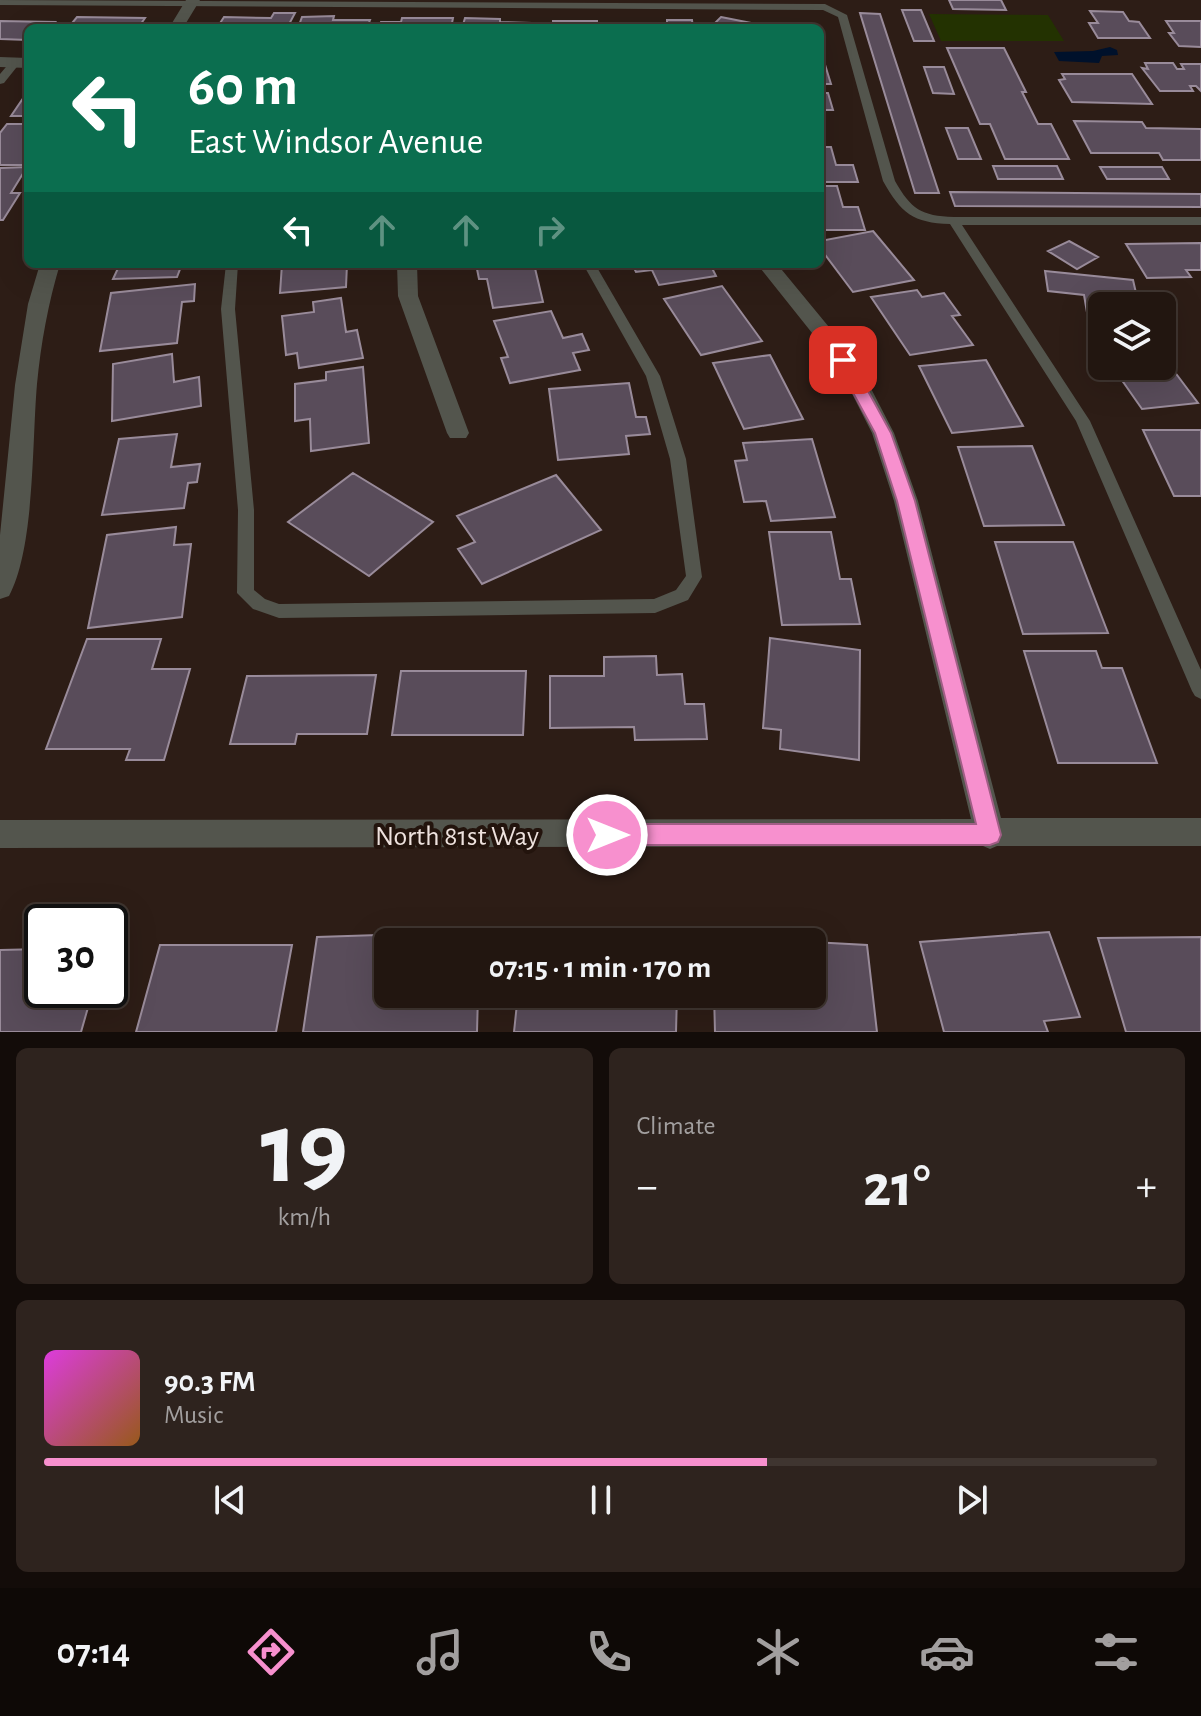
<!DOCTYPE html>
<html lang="en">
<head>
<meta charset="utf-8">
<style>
  body { margin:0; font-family:"Alegreya Sans",sans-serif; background:#2e231e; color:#f1f3f6; height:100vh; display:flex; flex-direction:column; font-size:30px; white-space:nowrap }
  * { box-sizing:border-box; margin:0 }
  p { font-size:26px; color:#a29f9f }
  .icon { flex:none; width:44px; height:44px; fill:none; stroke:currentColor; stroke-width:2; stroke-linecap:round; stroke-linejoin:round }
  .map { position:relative; height:1032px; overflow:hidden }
  .sheet { display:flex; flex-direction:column; gap:16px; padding:16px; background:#130c09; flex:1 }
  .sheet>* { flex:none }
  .top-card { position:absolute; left:24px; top:24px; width:800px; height:244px; border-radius:12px; box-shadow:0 8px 32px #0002,0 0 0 2px #3f3530; background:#0b6e4f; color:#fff; overflow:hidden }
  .buttons { position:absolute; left:1088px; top:292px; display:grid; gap:16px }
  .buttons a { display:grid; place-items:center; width:88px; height:88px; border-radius:12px; background:#221610; box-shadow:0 8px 32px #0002,0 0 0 2px #3f3530; font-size:40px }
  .speed { position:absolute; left:24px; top:904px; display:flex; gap:16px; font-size:40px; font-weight:700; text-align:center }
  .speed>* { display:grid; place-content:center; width:104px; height:104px; border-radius:50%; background:#221610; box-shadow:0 8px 32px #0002,0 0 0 2px #3f3530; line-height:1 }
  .speed .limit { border:4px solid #111; border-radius:12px; background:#fff; color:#111 }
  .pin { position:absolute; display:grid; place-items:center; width:68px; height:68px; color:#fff; margin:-34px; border-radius:16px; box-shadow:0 4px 12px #0006 }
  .me { position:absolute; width:88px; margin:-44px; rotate:90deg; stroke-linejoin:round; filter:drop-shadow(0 0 6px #0008) }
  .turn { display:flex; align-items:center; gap:28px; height:168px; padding:0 32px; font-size:36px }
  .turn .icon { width:104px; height:104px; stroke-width:2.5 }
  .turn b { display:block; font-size:56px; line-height:68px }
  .lanes { display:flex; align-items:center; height:76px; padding:0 32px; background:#0003; justify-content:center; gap:40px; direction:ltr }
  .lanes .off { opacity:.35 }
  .big { font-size:60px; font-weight:700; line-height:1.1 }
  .sheet .card { flex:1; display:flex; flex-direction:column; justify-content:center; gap:12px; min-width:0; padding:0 28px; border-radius:12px; background:#2e231e }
  .sheet .dial { align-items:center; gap:0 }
  .dial b { font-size:104px; line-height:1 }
  .song { display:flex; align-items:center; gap:24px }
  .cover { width:96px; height:96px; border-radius:12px; background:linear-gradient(135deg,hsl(300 70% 55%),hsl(30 70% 35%)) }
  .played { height:8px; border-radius:4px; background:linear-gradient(90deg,#f790ce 65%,#3f3530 65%) }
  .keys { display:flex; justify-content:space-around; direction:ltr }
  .heat { display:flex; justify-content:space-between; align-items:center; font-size:44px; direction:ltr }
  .sheet .tiles { flex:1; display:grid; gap:16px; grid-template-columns:1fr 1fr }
  .card:last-child { grid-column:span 2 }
  .trip { position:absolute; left:374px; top:928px; width:452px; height:80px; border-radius:12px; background:#221610; box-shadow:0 8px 32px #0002,0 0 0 2px #3f3530; font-weight:700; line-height:80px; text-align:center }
  .tab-bar { display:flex; height:128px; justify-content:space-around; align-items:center; background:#0e0906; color:#a29f9f }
  .tab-bar .icon { width:56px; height:56px }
  .tab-bar .active { color:#f790ce }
  .tab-bar b { font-size:36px; color:#f1f3f6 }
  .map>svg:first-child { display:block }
  .green { fill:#233201 }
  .water { fill:#00112b }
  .building { fill:#594c5a; stroke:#998b9a; stroke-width:2 }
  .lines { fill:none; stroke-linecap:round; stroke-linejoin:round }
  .service { fill:#53554d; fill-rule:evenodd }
  .minor { fill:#53554d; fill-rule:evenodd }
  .route { fill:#f790ce; stroke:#a15e86; stroke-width:2 }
  .labels { text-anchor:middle; stroke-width:8; stroke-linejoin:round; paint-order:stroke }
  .near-street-label { font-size:28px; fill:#eee2de; stroke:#23140d }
</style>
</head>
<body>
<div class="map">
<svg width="1201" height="1032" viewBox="0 0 1201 1032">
  <rect width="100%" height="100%" fill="#2d1d16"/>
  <path class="green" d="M929 14 1048 15 1064 41H941Z"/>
  <path class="water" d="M1110 47 1117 50 1118 55 1102 56 1099 63 1059 61 1054 52 1093 51Z"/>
  <path class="building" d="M949 0H1001L1006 10 953 9Z
    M902 10H921L934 41H914Z
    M1090 11 1123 12 1129 21 1139 22 1150 38H1098L1089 23H1098Z
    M274 13H295L287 28H217L224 17 271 18Z
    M860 13 880 14 939 193H915Z
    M334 16 333 20H370L367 28H298L302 17Z
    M77 17 145 18 138 28H68Z
    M721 17 776 28H710Z
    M402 18H453L451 28H379L381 22H401Z
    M465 18 500 19V22L531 23 530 28H462Z
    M667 20H692L693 28H634L633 23H667Z
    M0 21 55 22 50 28H28V40L0 39Z
    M553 21H597V25H610V28H540L541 25H553Z
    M1166 21H1201V47L1179 46 1169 33H1174Z
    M947 48H1004L1026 92H1022L1038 124H1051L1069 159H1005L990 124H980Z
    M820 55H822L831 84H820Z
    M1145 63H1173L1177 69H1184L1181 64H1201V91L1196 86H1190L1193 91H1160L1142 68 1148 69Z
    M924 67H944L954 94 933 93Z
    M1062 74H1132L1152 104 1072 102 1059 80 1065 79Z
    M28 91V116H11Z
    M820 93H828L833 110H820Z
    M1074 121 1142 122 1146 128 1201 129V160H1163L1159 153H1091Z
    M7 124H28V165H0V133Z
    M946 128H968L981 159H958Z
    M820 143 821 147H831L836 165H853L858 182H820Z
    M993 166H1057L1063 179H998Z
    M27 167 11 193H20L3 220H0V168Z
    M1100 167H1162L1169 179H1107Z
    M820 186H837L843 207H858L865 230H820Z
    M950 192 1201 194V207L955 206Z
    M873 231 914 280 853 292 820 248V241Z
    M1069 241 1098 257 1077 269 1048 251Z
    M1201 243V270H1186L1191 277 1147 278 1126 244Z
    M120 264H182L177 277 113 279Z
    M282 264H347L346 287 280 293Z
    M476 264H534L543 302 493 308 487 279H479Z
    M632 264H710L716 276 659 285 652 270 636 272Z
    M1045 271 1133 280 1139 306H1102V325L1089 324 1084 295 1048 291Z
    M195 284 194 301 182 302 177 343 100 351 111 293Z
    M722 286 762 341 701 355 664 299Z
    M917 290 922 297 944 293 960 315 952 316 973 345 910 355 871 297Z
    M341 298 346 332 357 330 363 358 299 368 297 353 286 355 282 316 314 312 313 302Z
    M551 311 563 338 582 334 589 350 573 353 580 370 510 383 501 358 508 357 494 321Z
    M172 354 174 382 199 377 201 406 112 421 113 364Z
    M770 355 803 419 744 429 713 363Z
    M1162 355 1198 403 1142 409 1112 366H1162Z
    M986 360 1023 426 952 433 919 366Z
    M363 367 369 443 311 451 310 419 295 421V384L326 380V372Z
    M629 383 636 417H646L650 434 626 436 629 454 558 460 549 389Z
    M1143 430H1201V496H1174Z
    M177 434 171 467 200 464 197 482 188 483 184 508 102 515 119 439Z
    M812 439 835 517 771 521 766 501 744 502 735 461 747 460 743 443Z
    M1032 446 1064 525 984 526 958 447Z
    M353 473 433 522 369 576 288 522Z
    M556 475 601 530 482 584 458 549 475 542 457 516Z
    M176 527 174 545 191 544 182 617 88 628 107 535Z
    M769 532H831L840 579H851L860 624 782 625Z
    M995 542H1073L1108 633 1023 634Z
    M770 638 860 650 859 760 780 749 781 730 763 728Z
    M87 639H161L152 669H190L164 760H126L130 749H46Z
    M1024 651H1096L1102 668H1122L1157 763H1058Z
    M656 656 657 675 682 674 685 704H704L707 739 635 740 634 727 550 728V676H604V657Z
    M401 671H526L523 735H392Z
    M376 675 367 734H297L295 744H230L247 676Z
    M1049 932 1080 1017 1044 1021 1048 1032H944L920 942Z
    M378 935 377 950 388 949V994H478L477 1032H303L317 937Z
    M1201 937V1032H1126L1098 938Z
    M713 938 802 942H713Z
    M812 942 867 945 877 1032H715L714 994H812Z
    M160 945H292L276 1032H136Z
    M42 949V990H93L81 1032H0V950Z
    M518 994H677L676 1032H514Z"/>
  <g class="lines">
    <path class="service" d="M0 0 825 4 847 15 895 181C911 209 921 216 954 217H1201V225H962L1090 421 1201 670V699L1195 696 1192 691 1076 421 950 224C913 223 901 213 883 181L838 17 823 10 0 5Z
      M11 61 20 63 4 83 0 84V74Z
      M226 264H238L235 309 254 510V590L265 599 279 604 654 599 676 590 686 576 670 459 646 376 583 264H595L660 376 686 459 702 577 688 600 655 613 279 618 253 609 237 593 238 510 221 309Z"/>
    <path class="minor" d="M186 0H200L183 28H169Z
      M0 57 28 58V68L0 67Z
      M40 264H60C48 304 41 343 37 384 32 441 35 548 9 596L0 599V535L15 385 28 304Z
      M397 264H417L418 296 469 433 466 438H450L447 433 398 296Z
      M757 264H777L838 338 865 377 894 433 918 501 1001 818H1201V846H997L990 849 983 846 0 848V820L971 819 894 501 872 433 844 378 824 348Z"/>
  </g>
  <path class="route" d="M843 355 851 360 891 433 915 501 1001 835 998 842 990 845H607L599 842 595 835 599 827 607 824H976L897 501 875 433 835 360Z"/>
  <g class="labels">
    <g class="near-street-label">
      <text x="457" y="845">North 81st Way</text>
    </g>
  </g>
</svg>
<div class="buttons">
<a><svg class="icon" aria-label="layers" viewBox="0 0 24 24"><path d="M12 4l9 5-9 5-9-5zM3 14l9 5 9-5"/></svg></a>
</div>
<div class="speed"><div class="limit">30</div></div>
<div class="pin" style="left:843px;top:360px;background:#d93025"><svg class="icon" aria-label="arrive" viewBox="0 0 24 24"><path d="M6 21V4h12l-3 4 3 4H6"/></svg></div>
<svg class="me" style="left:607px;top:835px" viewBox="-20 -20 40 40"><circle r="17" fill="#f790ce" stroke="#fff" stroke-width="3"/><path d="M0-11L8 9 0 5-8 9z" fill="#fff"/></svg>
<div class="trip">07:15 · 1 min · 170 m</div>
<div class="top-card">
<div class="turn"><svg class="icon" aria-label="left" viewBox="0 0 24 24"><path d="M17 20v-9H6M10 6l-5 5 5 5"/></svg><div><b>60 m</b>East Windsor Avenue</div></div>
<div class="lanes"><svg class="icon" aria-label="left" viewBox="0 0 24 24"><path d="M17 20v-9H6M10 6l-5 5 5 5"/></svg><svg class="icon off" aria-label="ahead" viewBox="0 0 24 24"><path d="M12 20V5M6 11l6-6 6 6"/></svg><svg class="icon off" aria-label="ahead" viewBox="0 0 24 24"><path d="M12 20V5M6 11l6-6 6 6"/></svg><svg class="icon off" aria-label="right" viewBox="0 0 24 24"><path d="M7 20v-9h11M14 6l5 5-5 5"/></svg></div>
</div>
</div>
<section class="sheet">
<div class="tiles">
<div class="card dial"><b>19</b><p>km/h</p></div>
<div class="card"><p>Climate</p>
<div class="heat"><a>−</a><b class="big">21°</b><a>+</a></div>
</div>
<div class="card">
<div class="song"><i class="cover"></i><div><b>90.3 FM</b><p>Music</p></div></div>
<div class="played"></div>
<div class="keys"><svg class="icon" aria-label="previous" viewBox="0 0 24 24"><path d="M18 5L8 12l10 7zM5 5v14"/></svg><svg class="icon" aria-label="pause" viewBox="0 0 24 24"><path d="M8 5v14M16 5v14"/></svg><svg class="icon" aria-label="next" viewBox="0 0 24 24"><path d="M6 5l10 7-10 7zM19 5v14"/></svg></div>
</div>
</div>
</section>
<nav class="tab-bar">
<b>07:14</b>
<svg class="icon active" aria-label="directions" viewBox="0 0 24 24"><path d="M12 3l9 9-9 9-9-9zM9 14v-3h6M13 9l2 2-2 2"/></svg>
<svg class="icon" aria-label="music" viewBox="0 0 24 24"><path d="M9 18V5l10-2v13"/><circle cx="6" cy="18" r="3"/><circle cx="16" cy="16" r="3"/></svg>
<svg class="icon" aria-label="phone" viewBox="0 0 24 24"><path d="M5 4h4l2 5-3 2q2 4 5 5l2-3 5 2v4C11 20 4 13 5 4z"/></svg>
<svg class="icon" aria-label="climate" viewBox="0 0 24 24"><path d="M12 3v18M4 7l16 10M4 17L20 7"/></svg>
<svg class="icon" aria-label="car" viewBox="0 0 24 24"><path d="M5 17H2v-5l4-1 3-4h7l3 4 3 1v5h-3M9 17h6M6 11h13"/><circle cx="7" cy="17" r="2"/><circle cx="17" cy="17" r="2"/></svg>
<svg class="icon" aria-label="filters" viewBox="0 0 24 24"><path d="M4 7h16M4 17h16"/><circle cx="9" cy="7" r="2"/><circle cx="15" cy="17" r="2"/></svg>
</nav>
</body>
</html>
